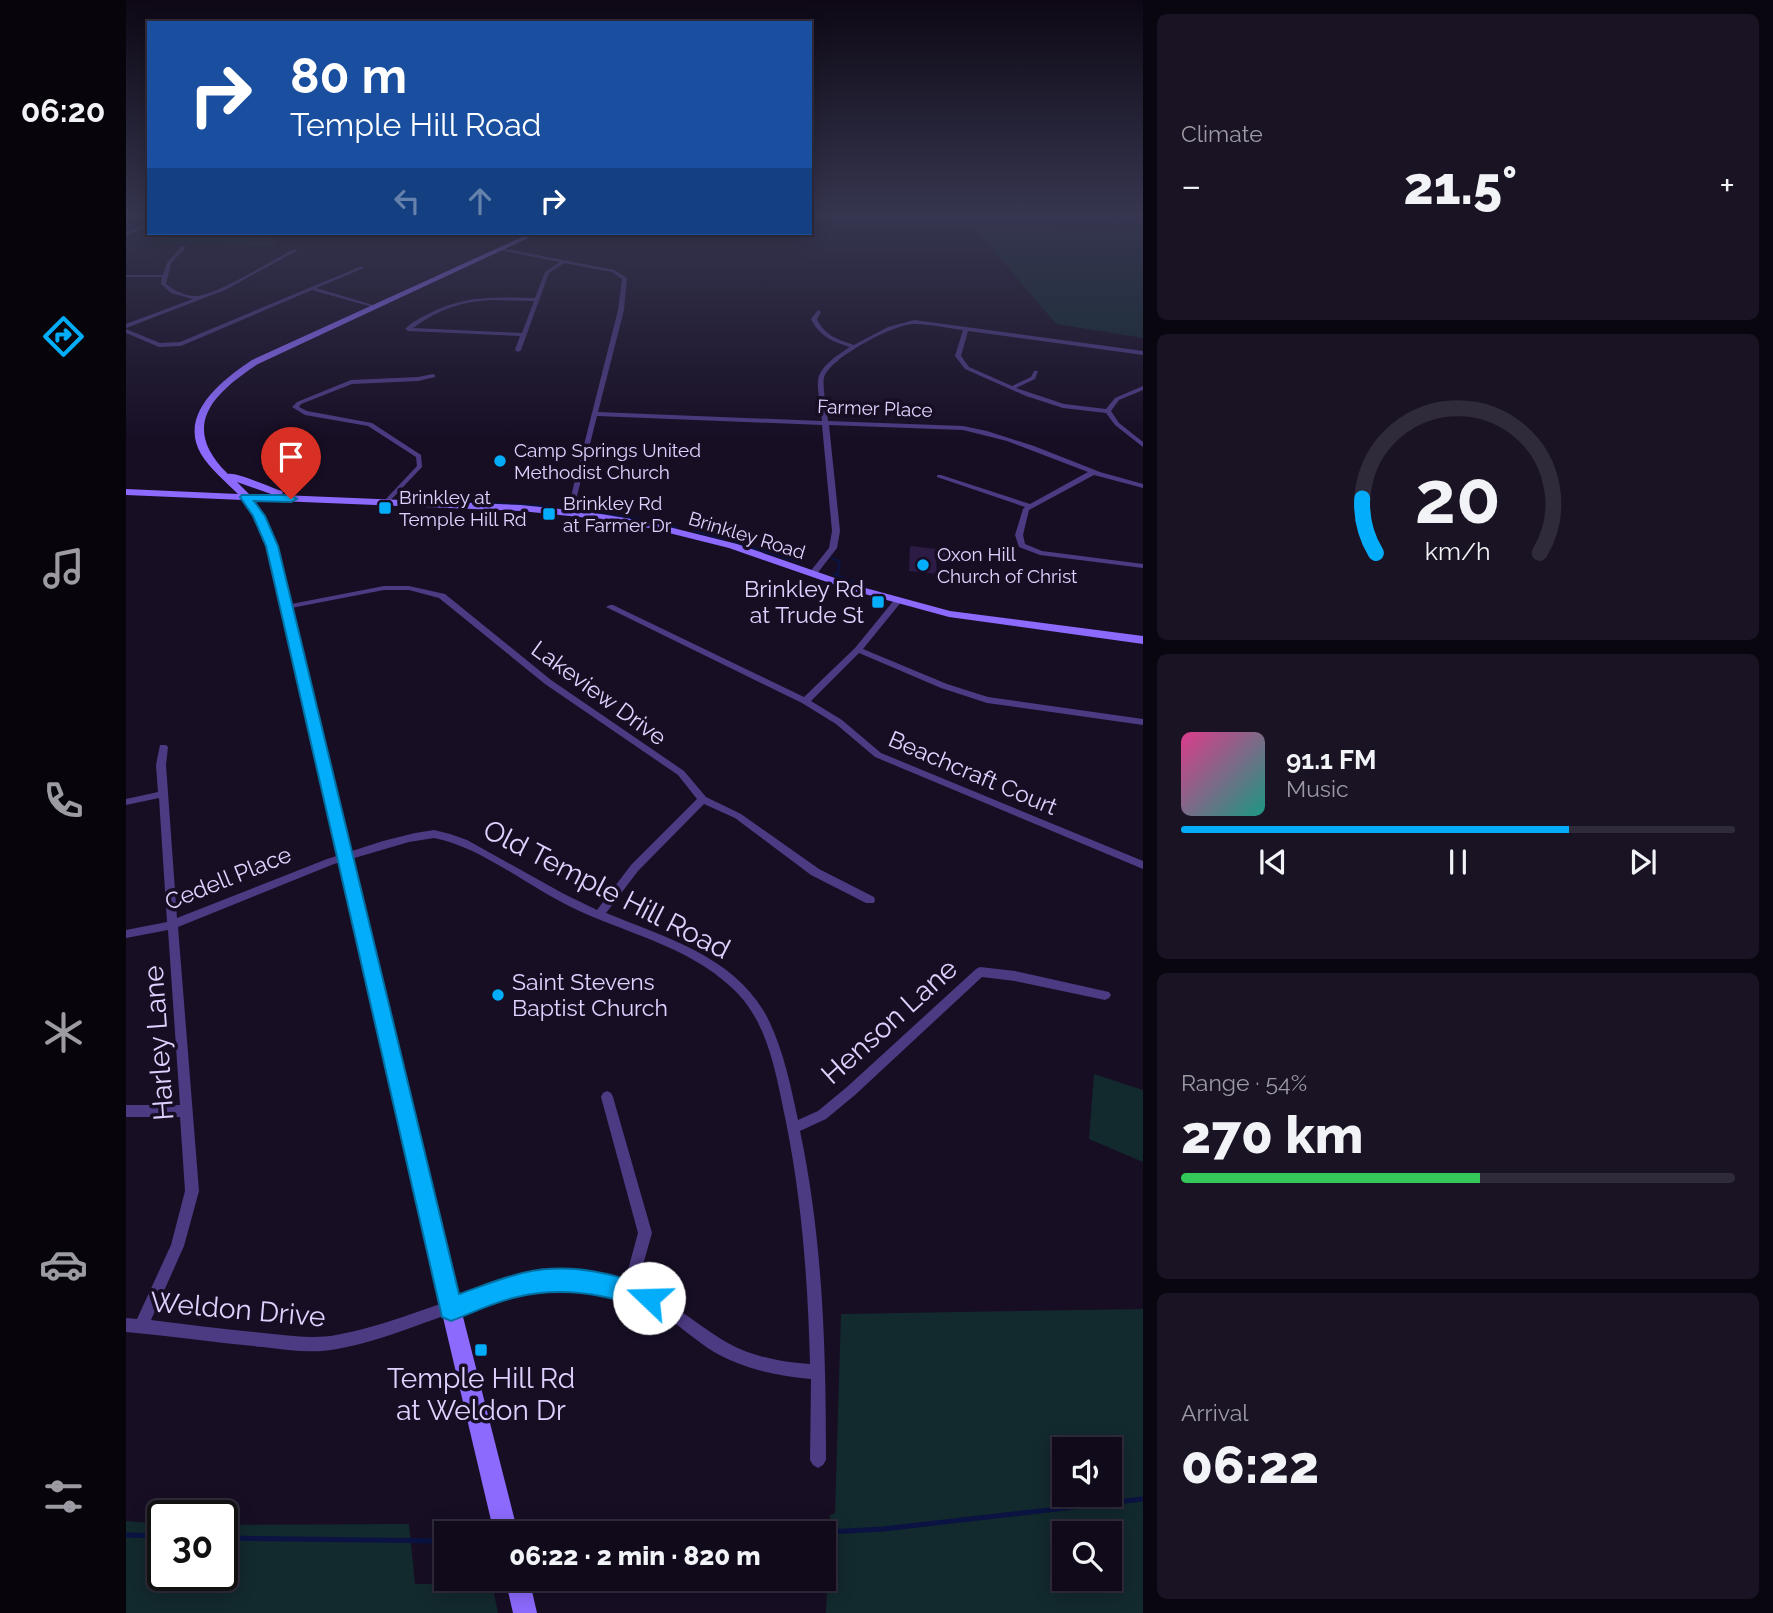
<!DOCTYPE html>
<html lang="en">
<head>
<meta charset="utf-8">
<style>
  body { margin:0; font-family:Raleway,sans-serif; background:#1a1324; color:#f1f3f6; height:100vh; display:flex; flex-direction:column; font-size:26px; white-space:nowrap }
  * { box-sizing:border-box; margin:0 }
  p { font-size:23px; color:#9c9aa3 }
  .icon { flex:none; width:38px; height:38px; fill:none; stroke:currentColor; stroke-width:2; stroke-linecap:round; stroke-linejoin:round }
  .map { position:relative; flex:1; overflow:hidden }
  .side { display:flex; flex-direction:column; gap:14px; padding:14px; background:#09060f; width:630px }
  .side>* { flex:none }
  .banner { position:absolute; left:21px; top:21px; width:665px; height:214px; border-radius:0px; box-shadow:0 4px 18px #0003,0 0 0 2px #302b3a; background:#1a4fa0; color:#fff; overflow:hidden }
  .tools { position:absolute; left:926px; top:1437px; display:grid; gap:14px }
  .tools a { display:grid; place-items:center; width:70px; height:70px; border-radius:0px; background:#110a1b; box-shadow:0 4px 18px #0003,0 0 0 2px #302b3a; font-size:35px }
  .speed { position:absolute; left:21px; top:1500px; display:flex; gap:14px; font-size:35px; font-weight:700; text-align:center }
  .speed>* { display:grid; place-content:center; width:91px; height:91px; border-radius:50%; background:#110a1b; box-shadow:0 4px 18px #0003,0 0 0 2px #302b3a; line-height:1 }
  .speed .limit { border:4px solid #111; border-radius:10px; background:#fff; color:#111 }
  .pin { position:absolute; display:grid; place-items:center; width:60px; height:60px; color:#fff; margin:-72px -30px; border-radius:50% 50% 50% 0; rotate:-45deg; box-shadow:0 0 7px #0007 }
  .pin .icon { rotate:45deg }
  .me { position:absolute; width:77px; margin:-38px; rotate:291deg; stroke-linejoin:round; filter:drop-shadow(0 0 5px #0008) }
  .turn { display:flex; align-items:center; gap:24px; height:147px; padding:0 28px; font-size:32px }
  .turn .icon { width:91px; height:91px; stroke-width:2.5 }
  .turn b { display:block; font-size:49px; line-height:60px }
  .lanes { display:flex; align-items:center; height:66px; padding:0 28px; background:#0003; justify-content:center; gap:35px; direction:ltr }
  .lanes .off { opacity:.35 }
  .big { font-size:52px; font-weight:800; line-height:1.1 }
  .side .widget { flex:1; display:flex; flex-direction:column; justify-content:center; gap:10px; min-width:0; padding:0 24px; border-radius:10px; background:#1a1324 }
  .side .dial { align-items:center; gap:0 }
  .dial svg { height:182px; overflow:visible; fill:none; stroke:#302b3a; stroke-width:7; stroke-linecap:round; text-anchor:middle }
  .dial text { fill:#f1f3f6; stroke:none }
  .song { display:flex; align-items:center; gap:21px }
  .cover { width:84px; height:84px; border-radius:10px; background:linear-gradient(135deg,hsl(330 70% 55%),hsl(170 70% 35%)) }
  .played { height:7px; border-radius:4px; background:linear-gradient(90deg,#03adfa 70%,#302b3a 70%) }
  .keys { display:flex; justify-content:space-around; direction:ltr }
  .heat { display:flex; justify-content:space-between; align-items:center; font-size:38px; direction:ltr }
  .charge { height:10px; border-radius:5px; background:linear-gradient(90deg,#34c759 54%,#302b3a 0) }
  .trip { position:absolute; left:308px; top:1521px; width:402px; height:70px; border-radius:0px; background:#110a1b; box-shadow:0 4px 18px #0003,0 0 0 2px #302b3a; font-weight:800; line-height:70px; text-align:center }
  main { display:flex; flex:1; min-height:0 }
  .tabs { display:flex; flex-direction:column; width:126px; justify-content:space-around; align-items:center; background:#07040b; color:#9c9aa3 }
  .tabs .icon { width:49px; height:49px }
  .tabs .selected { color:#03adfa }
  .tabs b { font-size:32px; color:#f1f3f6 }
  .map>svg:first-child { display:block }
  .green { fill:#12292e; fill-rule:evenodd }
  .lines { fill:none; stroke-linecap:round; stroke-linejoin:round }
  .stream-far1 { stroke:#0a1341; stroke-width:2.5 }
  .stream { stroke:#0a1341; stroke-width:5 }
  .building { fill:#2c1b44 }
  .street { fill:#4c3a82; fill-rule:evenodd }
  .secondary { fill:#8c6afd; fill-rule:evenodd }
  .route { fill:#03adfa; stroke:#0270a2; stroke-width:2 }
  .poi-dot { fill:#03adfa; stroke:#170e24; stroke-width:2.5 }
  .labels { text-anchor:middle; stroke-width:7; stroke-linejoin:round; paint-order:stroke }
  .far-street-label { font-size:19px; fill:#e0d2ff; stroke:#170e24 }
  .far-poi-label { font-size:19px; fill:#e0d2ff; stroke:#170e24; text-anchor:start }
  .poi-label { font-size:23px; fill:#e0d2ff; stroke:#170e24; text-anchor:end }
  .street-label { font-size:23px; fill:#e0d2ff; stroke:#170e24 }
  .near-street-label { font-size:28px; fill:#e0d2ff; stroke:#170e24 }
  .near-poi-label { font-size:28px; fill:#e0d2ff; stroke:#170e24 }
</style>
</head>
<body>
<main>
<nav class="tabs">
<b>06:20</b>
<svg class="icon selected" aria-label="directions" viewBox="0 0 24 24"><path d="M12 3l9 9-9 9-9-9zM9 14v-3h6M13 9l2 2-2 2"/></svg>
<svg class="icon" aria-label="music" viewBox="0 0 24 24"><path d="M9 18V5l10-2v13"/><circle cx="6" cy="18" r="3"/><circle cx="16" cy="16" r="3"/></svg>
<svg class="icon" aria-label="phone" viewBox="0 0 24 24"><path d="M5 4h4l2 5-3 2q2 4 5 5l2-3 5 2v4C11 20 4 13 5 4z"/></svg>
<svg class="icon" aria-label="climate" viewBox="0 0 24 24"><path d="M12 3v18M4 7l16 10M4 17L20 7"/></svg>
<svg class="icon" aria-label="car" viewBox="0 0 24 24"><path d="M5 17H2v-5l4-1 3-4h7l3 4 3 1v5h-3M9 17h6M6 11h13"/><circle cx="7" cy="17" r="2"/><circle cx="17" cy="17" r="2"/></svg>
<svg class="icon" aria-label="filters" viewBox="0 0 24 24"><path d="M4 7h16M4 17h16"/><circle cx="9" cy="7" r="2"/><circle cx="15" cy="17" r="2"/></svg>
</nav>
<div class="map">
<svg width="1017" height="1613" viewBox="0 0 1017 1613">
  <rect width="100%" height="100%" fill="#170e24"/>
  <path class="green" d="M847 226 1017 229V338L930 324Z
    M39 233H131L129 237 152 239 146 246 19 242Z
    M968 1074 1017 1090V1162L963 1139Z
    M1017 1309V1613H700L704 1515 709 1513 715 1314ZM984 1449V1494H938V1449ZM938 1533H984V1578H938Z
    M0 1521 37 1524V1575H96V1525L283 1524 289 1584H366L372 1613H0Z"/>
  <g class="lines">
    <path class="stream-far1" d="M286 499 427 507
      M457 511 516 520
      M525 522 551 528
      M569 531 597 539
      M607 542 674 562
      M706 558 714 562 711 575
      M708 574 730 583"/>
    <path class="stream" d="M685 1533 757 1529 1017 1499
      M0 1535 37 1536
      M96 1538 320 1541"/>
  </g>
  <path class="building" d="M784 546 838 552 837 560 810 558 811 574 783 571Z"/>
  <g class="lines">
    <path class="street" d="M686 215H690L691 217 687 218Z
      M888 215H965L963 216H890Z
      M970 215H975L992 222 988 223Z
      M23 222V225L0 236V233Z
      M56 246 60 247 45 263 40 284C48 290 58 296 69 296 85 298 151 258 168 249L172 250 99 290 0 328V324L67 299 45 293 35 284 36 277H0V275H37L41 263Z
      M375 248 488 270 501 278 498 310 472 412 696 421C695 409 691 391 692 380 694 366 713 354 724 347 707 342 693 336 685 319L692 310 695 312 691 319C698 335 712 340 728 345L762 327 788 320 1017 351V355L842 331 835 356 843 367 886 386 905 377 908 371H912L909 379 890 388 938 404 980 409 989 398 1017 386V390L993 400 985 411 993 423 1017 442V447L989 425 980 413 937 408 900 396 839 369 829 356 837 330C821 328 804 324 788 324 768 324 703 358 698 378 696 385 701 412 702 421L837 426 861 431 908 446 974 472 1017 484V488L968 475 903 510 897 535 899 544 916 551 1017 564V568L914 555 893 547 889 535 897 509 899 507 811 477V475H815L904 504 962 472 881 441 837 430 703 425 714 531 711 548 690 575H687L683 573 703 548 706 531 696 425 471 416 447 512 442 513 441 512 492 310 496 279 486 272 438 263 423 273 395 350 392 352 389 350 394 336 282 331 279 329C286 322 294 318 302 314 338 295 369 297 409 298L419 272 434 262 373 250ZM366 300 408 301 396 333 287 328C311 310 336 301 366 300Z
      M236 266 238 268 190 288 250 306V308L186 290 55 346 33 347 0 333V329L34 343 54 342Z
      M307 374 309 375V377L292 381 226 384 175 404 173 407 181 411 246 423 295 455 296 467 262 503H258V501L291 466 290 457 242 426 179 415 166 407 171 402 225 380 292 377Z
      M258 586H283L319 594 425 680 558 771 580 797 615 814 693 869 748 897 749 900 748 903H740L685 875 609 818 578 804 512 871 480 913C541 938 614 958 644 1023 658 1053 665 1087 672 1120L692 1111 721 1087 850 969 854 967 889 971 983 992 985 995 983 998 979 1000 889 981 856 977 729 1095 700 1119 674 1131C697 1240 700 1350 700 1460L697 1465 692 1468 687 1465 684 1460 685 1379C651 1376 618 1369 588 1352 570 1341 554 1326 537 1314 512 1297 482 1288 452 1287 367 1284 293 1334 211 1349 187 1354 162 1350 137 1347 91 1343 46 1336 0 1332V1318L11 1319 45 1245 59 1191 54 1117H0V1105H54L42 930 0 938V930L41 922 33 798 0 805V799L32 792 30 765 34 745H40L42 747 40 765 51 918 201 859 257 841 289 833 308 830 324 834 341 840 438 894 471 910 505 865 571 799 552 775 419 684 313 598 283 590H258L160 609 156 607 160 605ZM308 838C355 847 401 886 445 907 498 933 560 945 605 987 643 1021 650 1075 660 1122 676 1202 682 1283 684 1364 653 1362 622 1356 595 1339 566 1321 543 1299 511 1286L526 1233 487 1097 485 1093 481 1091 477 1093 475 1097 512 1233 499 1281C396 1252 308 1318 210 1335 189 1339 168 1336 147 1334 106 1330 65 1325 25 1320L58 1246 73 1191 52 927 208 864 283 842Z
      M769 599H775L776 601 737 649 821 684 862 697 1017 719V725L861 703 815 688 733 653 685 701 716 720 755 753 1017 861V869L749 757 710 724 676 703 480 607 484 605H487L678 697 729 648Z"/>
    <path class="secondary" d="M405 233H413L132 364C87 394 53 426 102 474 110 472 144 487 156 491L157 493 155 495 395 505 463 512 523 522 611 544 732 586 824 611 1017 636V644L823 617 724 590 603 548 523 528 463 518 395 511 128 500 141 521 151 546 335 1309 392 1533H368L315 1309 141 546 130 521 117 500 0 495V489L112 494C99 481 84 469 75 454 52 414 96 380 126 360ZM111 482 148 495 123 494Z
      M379 1578H403L411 1613H387Z"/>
  </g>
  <linearGradient id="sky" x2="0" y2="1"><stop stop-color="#0d0814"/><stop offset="0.49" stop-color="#363650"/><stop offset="1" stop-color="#363650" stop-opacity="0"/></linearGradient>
  <rect width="1017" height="440" fill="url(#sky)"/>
  <path class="route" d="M116 495H165L171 499 165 502 128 501 139 516 152 546 333 1294C351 1288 370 1280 389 1275 436 1261 487 1272 531 1290L535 1298 531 1307 523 1310C481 1294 436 1286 391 1297 368 1302 346 1313 325 1321L316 1317 140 546 127 516 114 497Z"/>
  <g class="poi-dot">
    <circle cx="374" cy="461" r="7"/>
    <rect x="252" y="501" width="14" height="14" rx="3.5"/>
    <rect x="416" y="507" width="14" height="14" rx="3.5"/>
    <circle cx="797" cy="565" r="7"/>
    <rect x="745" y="595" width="14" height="14" rx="3.5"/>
    <circle cx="372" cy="995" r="7"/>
    <rect x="348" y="1343" width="14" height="14" rx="3.5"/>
  </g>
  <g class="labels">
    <g class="far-street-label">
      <text transform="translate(749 408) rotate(2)" y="7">Farmer Place</text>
      <text transform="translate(621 535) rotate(17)" y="7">Brinkley Road</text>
    </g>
    <g class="far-poi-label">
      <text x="388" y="457">Camp Springs United<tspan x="388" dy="22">Methodist Church</tspan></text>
      <text x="273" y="504">Brinkley at<tspan x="273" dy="22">Temple Hill Rd</tspan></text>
      <text x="437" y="510">Brinkley Rd<tspan x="437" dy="22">at Farmer Dr</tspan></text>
      <text x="811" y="561">Oxon Hill<tspan x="811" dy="22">Church of Christ</tspan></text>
    </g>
    <g class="poi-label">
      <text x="738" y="597">Brinkley Rd<tspan x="738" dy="26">at Trude St</tspan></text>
      <text x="386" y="990" text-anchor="start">Saint Stevens<tspan x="386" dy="26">Baptist Church</tspan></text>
    </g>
    <g class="street-label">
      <text transform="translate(473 693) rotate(36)" y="8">Lakeview Drive</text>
      <text transform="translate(847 773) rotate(23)" y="8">Beachcraft Court</text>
      <text transform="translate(102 878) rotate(-22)" y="8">Cedell Place</text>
    </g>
    <g class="near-street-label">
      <text transform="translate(481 889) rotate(27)" y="10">Old Temple Hill Road</text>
      <text transform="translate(763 1021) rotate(-42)" y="10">Henson Lane</text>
      <text transform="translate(32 1043) rotate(-94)" y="10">Harley Lane</text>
      <text transform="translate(112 1309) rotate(5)" y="10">Weldon Drive</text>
    </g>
    <g class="near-poi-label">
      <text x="355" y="1388">Temple Hill Rd<tspan x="355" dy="32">at Weldon Dr</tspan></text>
    </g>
  </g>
</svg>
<div class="tools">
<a><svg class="icon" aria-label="sound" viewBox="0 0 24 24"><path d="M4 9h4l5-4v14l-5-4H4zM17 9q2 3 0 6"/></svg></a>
<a><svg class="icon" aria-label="search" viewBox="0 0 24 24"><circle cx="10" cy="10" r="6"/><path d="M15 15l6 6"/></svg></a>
</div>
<div class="speed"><div class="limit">30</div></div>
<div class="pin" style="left:165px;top:499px;background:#d93025"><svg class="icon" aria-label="arrive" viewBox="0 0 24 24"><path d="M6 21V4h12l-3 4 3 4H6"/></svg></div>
<svg class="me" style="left:523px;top:1298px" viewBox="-20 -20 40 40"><circle r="19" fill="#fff"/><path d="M0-13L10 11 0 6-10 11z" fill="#03adfa"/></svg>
<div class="trip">06:22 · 2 min · 820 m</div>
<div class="banner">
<div class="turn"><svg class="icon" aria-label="right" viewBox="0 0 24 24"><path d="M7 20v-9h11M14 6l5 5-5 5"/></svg><div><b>80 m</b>Temple Hill Road</div></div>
<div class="lanes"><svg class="icon off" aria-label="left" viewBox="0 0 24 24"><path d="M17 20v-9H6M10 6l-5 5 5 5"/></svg><svg class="icon off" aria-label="ahead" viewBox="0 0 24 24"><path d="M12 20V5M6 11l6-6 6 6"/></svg><svg class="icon" aria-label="right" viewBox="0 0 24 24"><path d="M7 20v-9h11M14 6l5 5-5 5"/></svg></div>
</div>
</div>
<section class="side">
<div class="widget"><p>Climate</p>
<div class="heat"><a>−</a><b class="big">21.5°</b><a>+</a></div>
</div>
<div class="widget dial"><svg viewBox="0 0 100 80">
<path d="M14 69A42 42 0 1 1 86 69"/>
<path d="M14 69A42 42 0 0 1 8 45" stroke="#03adfa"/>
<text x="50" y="56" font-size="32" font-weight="700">20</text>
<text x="50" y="72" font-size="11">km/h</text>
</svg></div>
<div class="widget">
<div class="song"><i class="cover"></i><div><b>91.1 FM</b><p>Music</p></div></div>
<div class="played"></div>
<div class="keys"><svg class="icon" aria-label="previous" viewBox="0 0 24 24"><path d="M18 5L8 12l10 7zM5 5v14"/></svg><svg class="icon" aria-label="pause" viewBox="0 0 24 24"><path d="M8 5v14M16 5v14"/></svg><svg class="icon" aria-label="next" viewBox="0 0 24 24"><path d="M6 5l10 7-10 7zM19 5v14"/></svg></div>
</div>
<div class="widget"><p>Range · 54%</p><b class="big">270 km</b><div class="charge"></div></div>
<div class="widget"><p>Arrival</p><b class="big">06:22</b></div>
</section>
</main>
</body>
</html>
